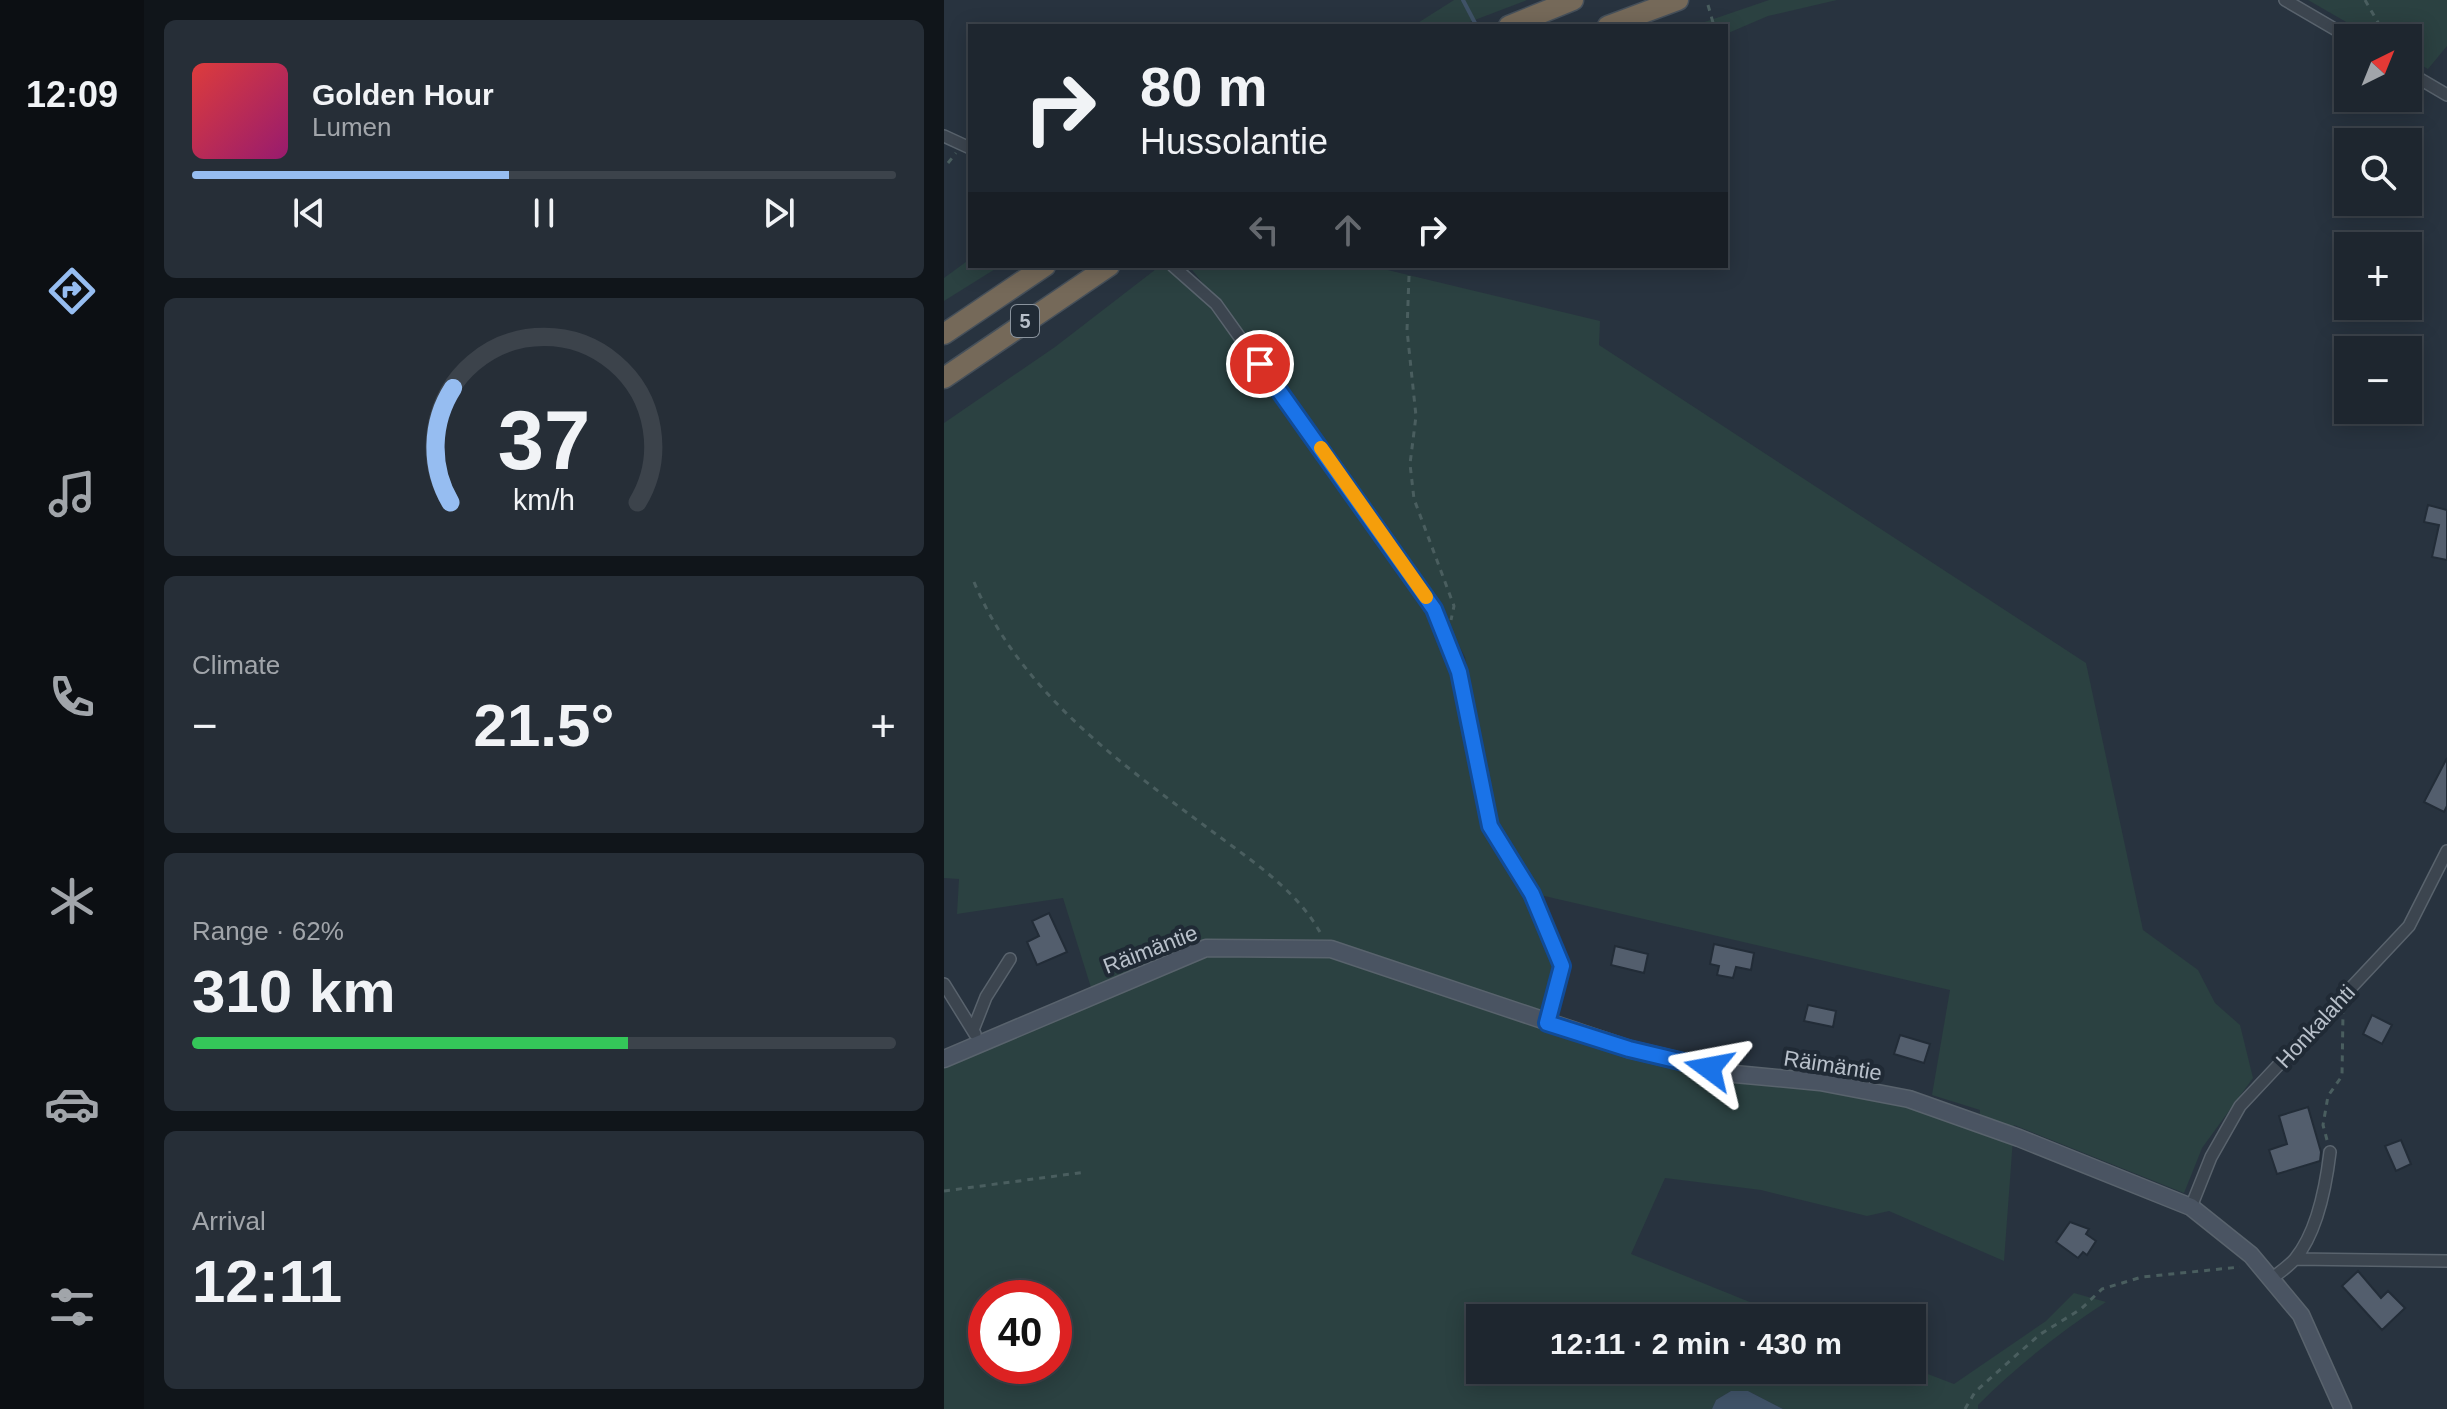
<!DOCTYPE html>
<html lang="en">
<head>
<meta charset="utf-8">
<style>
  body { margin:0; font-family:Helvetica,sans-serif; background:#262e37; color:#f1f3f6; height:100vh; display:flex; flex-direction:column; font-size:30px; white-space:nowrap }
  * { box-sizing:border-box; margin:0 }
  p { font-size:26px; color:#a1a5aa }
  .icon { flex:none; width:44px; height:44px; fill:none; stroke:currentColor; stroke-width:2; stroke-linecap:round; stroke-linejoin:round }
  .map { position:relative; flex:1; overflow:hidden }
  .panel { display:flex; flex-direction:column; gap:20px; padding:20px; background:#10151a; width:800px }
  .panel>* { flex:none }
  .top-card { position:absolute; left:24px; top:24px; width:760px; height:244px; border-radius:0px; box-shadow:0 4px 20px #0003,0 0 0 2px #3c434b; background:#1e262f; color:#f1f3f6; overflow:hidden }
  .needle { width:52px; rotate:43deg }
  .controls { position:absolute; left:1390px; top:24px; display:grid; gap:16px }
  .controls a { display:grid; place-items:center; width:88px; height:88px; border-radius:0px; background:#1e262f; box-shadow:0 4px 20px #0003,0 0 0 2px #3c434b; font-size:40px }
  .speed { position:absolute; left:24px; top:1280px; display:flex; gap:16px; font-size:40px; font-weight:700; text-align:center }
  .speed>* { display:grid; place-content:center; width:104px; height:104px; border-radius:50%; background:#1e262f; box-shadow:0 4px 20px #0003,0 0 0 2px #3c434b; line-height:1 }
  .speed .limit { border:12px solid #d22; background:#fff; color:#111 }
  .pin { position:absolute; display:grid; place-items:center; width:68px; height:68px; color:#fff; margin:-34px; border:4px solid #fff; border-radius:50%; box-shadow:0 2px 8px #0007 }
  .me { position:absolute; width:88px; margin:-44px; rotate:283deg; stroke-linejoin:round; filter:drop-shadow(0 0 6px #0008) }
  .turn { display:flex; align-items:center; gap:28px; height:168px; padding:0 40px; font-size:36px }
  .turn .icon { width:104px; height:104px; stroke-width:2.5 }
  .turn b { display:block; font-size:56px; line-height:68px }
  .lanes { display:flex; align-items:center; height:76px; padding:0 40px; background:#0003; justify-content:center; gap:40px; direction:ltr }
  .lanes .off { opacity:.35 }
  .big { font-size:60px; font-weight:800; line-height:1.1 }
  .panel .widget { flex:1; display:flex; flex-direction:column; justify-content:center; gap:12px; min-width:0; padding:0 28px; border-radius:12px; background:#262e37 }
  .panel .dial { align-items:center; gap:0 }
  .dial svg { height:208px; overflow:visible; fill:none; stroke:#3c434b; stroke-width:7; stroke-linecap:round; text-anchor:middle }
  .dial text { fill:#f1f3f6; stroke:none }
  .song { display:flex; align-items:center; gap:24px }
  .cover { width:96px; height:96px; border-radius:12px; background:linear-gradient(135deg,hsl(0 70% 55%),hsl(320 70% 35%)) }
  .played { height:8px; border-radius:4px; background:linear-gradient(90deg,#96bdf1 45%,#3c434b 45%) }
  .keys { display:flex; justify-content:space-around; direction:ltr }
  .heat { display:flex; justify-content:space-between; align-items:center; font-size:44px; direction:ltr }
  .charge { height:12px; border-radius:6px; background:linear-gradient(90deg,#34c759 62%,#3c434b 0) }
  .trip { position:absolute; left:522px; top:1304px; width:460px; height:80px; border-radius:0px; background:#1e262f; box-shadow:0 4px 20px #0003,0 0 0 2px #3c434b; font-weight:800; line-height:80px; text-align:center }
  main { display:flex; flex:1; min-height:0 }
  .tabs { display:flex; flex-direction:column; width:144px; justify-content:space-around; align-items:center; background:#0c0f13; color:#a1a5aa }
  .tabs .icon { width:56px; height:56px }
  .tabs .on { color:#96bdf1 }
  .tabs b { font-size:36px; color:#f1f3f6 }
  .map>svg:first-child { display:block }
  .green { fill:#2b4141; fill-rule:evenodd }
  .water { fill:#3f5267 }
  .lines { fill:none; stroke-linecap:round; stroke-linejoin:round }
  .stream { stroke:#3f5267; stroke-width:4 }
  .building { fill:#535e6d; stroke:#222c37; stroke-width:2 }
  .street-casing { stroke:#59636d; stroke-width:14 }
  .secondary-casing { stroke:#59636d; stroke-width:19 }
  .highway-casing { stroke:#46505a; stroke-width:23 }
  .path { stroke:#4a5e5f; stroke-width:3; stroke-dasharray:6 6; stroke-linecap:butt }
  .street { stroke:#3c454f; stroke-width:11 }
  .secondary { stroke:#4a5462; stroke-width:16 }
  .highway { stroke:#756959; stroke-width:20 }
  .route-casing { stroke:#114b97; stroke-width:20 }
  .route { stroke:#1a73e8; stroke-width:14 }
  .slow { stroke:#f59e0b; stroke-width:14 }
  .labels { text-anchor:middle; stroke-width:8; stroke-linejoin:round; paint-order:stroke }
  .shield { fill:#202a35; stroke:#8a939d; stroke-width:2 }
  .shield-label { font-size:20px; font-weight:bold; fill:#b8c0ca }
  .street-label { font-size:22px; fill:#b8c0ca; stroke:#202a35 }
</style>
</head>
<body>
<main>
<nav class="tabs">
<b>12:09</b>
<svg class="icon on" aria-label="directions" viewBox="0 0 24 24"><path d="M12 3l9 9-9 9-9-9zM9 14v-3h6M13 9l2 2-2 2"/></svg>
<svg class="icon" aria-label="music" viewBox="0 0 24 24"><path d="M9 18V5l10-2v13"/><circle cx="6" cy="18" r="3"/><circle cx="16" cy="16" r="3"/></svg>
<svg class="icon" aria-label="phone" viewBox="0 0 24 24"><path d="M5 4h4l2 5-3 2q2 4 5 5l2-3 5 2v4C11 20 4 13 5 4z"/></svg>
<svg class="icon" aria-label="climate" viewBox="0 0 24 24"><path d="M12 3v18M4 7l16 10M4 17L20 7"/></svg>
<svg class="icon" aria-label="car" viewBox="0 0 24 24"><path d="M5 17H2v-5l4-1 3-4h7l3 4 3 1v5h-3M9 17h6M6 11h13"/><circle cx="7" cy="17" r="2"/><circle cx="17" cy="17" r="2"/></svg>
<svg class="icon" aria-label="filters" viewBox="0 0 24 24"><path d="M4 7h16M4 17h16"/><circle cx="9" cy="7" r="2"/><circle cx="15" cy="17" r="2"/></svg>
</nav>
<section class="panel">
<div class="widget">
<div class="song"><i class="cover"></i><div><b>Golden Hour</b><p>Lumen</p></div></div>
<div class="played"></div>
<div class="keys"><svg class="icon" aria-label="previous" viewBox="0 0 24 24"><path d="M18 5L8 12l10 7zM5 5v14"/></svg><svg class="icon" aria-label="pause" viewBox="0 0 24 24"><path d="M8 5v14M16 5v14"/></svg><svg class="icon" aria-label="next" viewBox="0 0 24 24"><path d="M6 5l10 7-10 7zM19 5v14"/></svg></div>
</div>
<div class="widget dial"><svg viewBox="0 0 100 80">
<path d="M14 69A42 42 0 1 1 86 69"/>
<path d="M14 69A42 42 0 0 1 15 25" stroke="#96bdf1"/>
<text x="50" y="56" font-size="32" font-weight="700">37</text>
<text x="50" y="72" font-size="11">km/h</text>
</svg></div>
<div class="widget"><p>Climate</p>
<div class="heat"><a>−</a><b class="big">21.5°</b><a>+</a></div>
</div>
<div class="widget"><p>Range · 62%</p><b class="big">310 km</b><div class="charge"></div></div>
<div class="widget"><p>Arrival</p><b class="big">12:11</b></div>
</section>
<div class="map">
<svg width="1503" height="1409" viewBox="0 0 1503 1409">
  <rect width="100%" height="100%" fill="#28333f"/>
  <path class="green" d="M510 0H583L515 26H469Z
    M825 0H893L824 16 782 34V26H749Z
    M1364 0H1503V46L1484 69 1464 58V38H1430Z
    M26 259V266H56L0 301V278Z
    M216 266H229L272 304 490 609 515 672 546 826 588 894 618 966 603 1023 685 1049 876 1082 1035 1123 1036 1110 988 1095 1006 990 596 895 553 825 521 657 495 606 335 379 245 266 431 267 656 321 655 345 1142 663 1199 930 1254 970 1271 1003 1296 1025 1309 1078 1258 1148 1240 1193 1070 1125 1060 1261 945 1211 923 1216 817 1190 721 1178 687 1254 845 1318H536V1370L968 1368 1010 1384 1102 1321 1130 1293 1162 1302C1115 1333 1074 1365 1034 1405V1409H839L804 1391H787L772 1400 768 1409H0V1059L149 994 119 898 13 914 15 879 0 878V423L111 347ZM42 1298H110V1366H42Z"/>
  <path class="water" d="M787 1391H804L839 1409H768L772 1400Z"/>
  <g class="lines">
    <path class="stream" d="M519 0 531 23"/>
  </g>
  <path class="building" d="M1484 505 1503 510V560L1488 557 1495 525 1480 522Z
    M1503 758V806L1500 812 1480 802Z
    M105 913 123 952 93 965 83 942 95 936 88 921Z
    M770 944 810 953 807 970 792 967 789 978 773 975 775 966 766 964Z
    M671 946 704 954 700 973 667 965Z
    M864 1005 892 1011 889 1027 860 1021Z
    M1428 1015 1448 1025 1438 1044 1419 1034Z
    M956 1035 986 1044 980 1063 950 1054Z
    M1364 1107 1377 1152 1376 1161 1333 1174 1325 1150 1343 1144 1335 1116Z
    M1457 1140 1467 1164 1452 1171 1441 1146Z
    M1126 1222 1145 1229 1142 1234 1152 1241 1143 1255 1139 1252 1134 1258 1112 1242Z
    M1414 1271 1437 1298 1444 1291 1461 1308 1438 1330 1398 1286Z"/>
  <g class="lines">
    <g class="street-casing">
      <path id="street" d="M1341 0 1406 38
        M1464 72 1503 95
        M0 136 26 148
        M229 266 272 304 490 609 515 672 546 826 588 894 618 966 603 1023
        M0 984 31 1034
        M29 1030 42 997 66 959
        M1247 1207 1267 1157 1296 1106 1465 926 1503 851
        M1352 1259 1503 1261
        M1327 1279C1335 1273 1345 1266 1351 1259 1374 1231 1382 1186 1386 1152"/>
    </g>
    <g class="secondary-casing">
      <path id="secondary" d="M0 1059 262 948 387 949 685 1049 791 1074 876 1082 965 1099 1075 1138 1247 1207 1307 1255 1357 1315 1399 1409"/>
    </g>
    <g class="highway-casing">
      <path id="highway" d="M565 26 629 0
        M664 26 734 0
        M0 334 101 266
        M0 378 165 266"/>
    </g>
    <path class="path" d="M1421 0 1443 38
      M764 5 770 26
      M4 163 12 153
      M465 276 463 330 472 416 466 464 470 499 510 606 507 620
      M30 582C75 689 170 759 261 826 302 857 352 888 377 934
      M1383 1140 1379 1125 1384 1096 1398 1076 1399 1013
      M0 1191 142 1172
      M1021 1409 1031 1392 1095 1335 1137 1309 1158 1289 1198 1277 1296 1267"/>
    <use href="#street" class="street"/>
    <use href="#secondary" class="secondary"/>
    <use href="#highway" class="highway"/>
  </g>
  <g class="lines">
    <g class="route-casing">
      <path id="route" d="M316 364 490 609 515 672 546 826 588 894 618 966 603 1023 685 1049 765 1068"/>
    </g>
    <use href="#route" class="route"/>
    <path class="slow" d="M377 448 482 597"/>
  </g>
  <g class="labels">
    <rect class="shield" x="67" y="305" width="28" height="32" rx="6"/>
    <g class="shield-label">
      <text x="81" y="328">5</text>
    </g>
    <g class="street-label">
      <text transform="translate(206 949) rotate(-21)" y="8">Räimäntie</text>
      <text transform="translate(1371 1026) rotate(-47)" y="8">Honkalahti</text>
      <text transform="translate(889 1065) rotate(9)" y="8">Räimäntie</text>
    </g>
  </g>
</svg>
<div class="controls">
<a><svg class="needle" viewBox="-14 -14 28 28"><path d="M0-13l5 13h-10z" fill="#e53935"/><path d="M0 13l5-13h-10z" fill="#a1a5aa"/></svg></a>
<a><svg class="icon" aria-label="search" viewBox="0 0 24 24"><circle cx="10" cy="10" r="6"/><path d="M15 15l6 6"/></svg></a>
<a>+</a>
<a>−</a>
</div>
<div class="speed"><div class="limit">40</div></div>
<div class="pin" style="left:316px;top:364px;background:#d93025"><svg class="icon" aria-label="arrive" viewBox="0 0 24 24"><path d="M6 21V4h12l-3 4 3 4H6"/></svg></div>
<svg class="me" style="left:765px;top:1068px" viewBox="-20 -20 40 40"><path d="M0-17L14 15 0 8-14 15z" fill="#1a73e8" stroke="#fff" stroke-width="4"/></svg>
<div class="trip">12:11 · 2 min · 430 m</div>
<div class="top-card">
<div class="turn"><svg class="icon" aria-label="right" viewBox="0 0 24 24"><path d="M7 20v-9h11M14 6l5 5-5 5"/></svg><div><b>80 m</b>Hussolantie</div></div>
<div class="lanes"><svg class="icon off" aria-label="left" viewBox="0 0 24 24"><path d="M17 20v-9H6M10 6l-5 5 5 5"/></svg><svg class="icon off" aria-label="ahead" viewBox="0 0 24 24"><path d="M12 20V5M6 11l6-6 6 6"/></svg><svg class="icon" aria-label="right" viewBox="0 0 24 24"><path d="M7 20v-9h11M14 6l5 5-5 5"/></svg></div>
</div>
</div>
</main>
</body>
</html>
